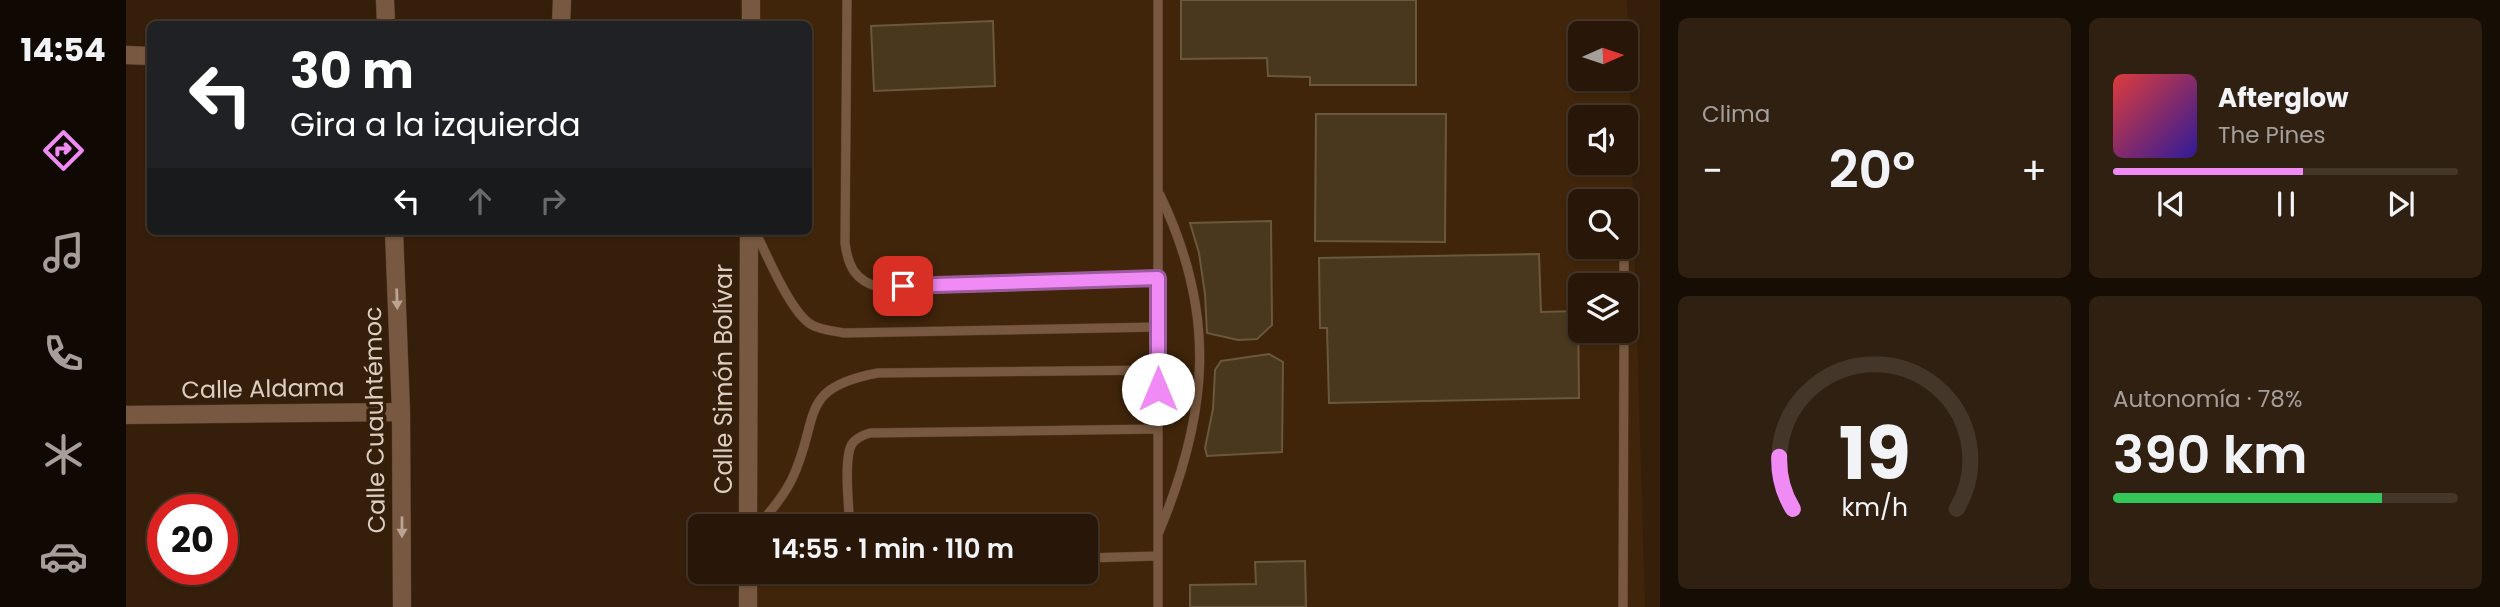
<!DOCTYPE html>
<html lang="es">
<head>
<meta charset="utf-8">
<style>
  body { margin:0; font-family:Poppins,sans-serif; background:#302012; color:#f1f3f6; height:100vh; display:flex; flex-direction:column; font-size:26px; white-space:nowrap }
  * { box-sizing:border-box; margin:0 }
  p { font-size:23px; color:#a59f9c }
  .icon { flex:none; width:38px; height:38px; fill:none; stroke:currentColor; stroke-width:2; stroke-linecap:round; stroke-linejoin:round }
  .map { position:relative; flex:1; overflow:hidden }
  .panel { display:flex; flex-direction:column; gap:18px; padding:18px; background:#160d04; width:840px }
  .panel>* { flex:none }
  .banner { position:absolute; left:21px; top:21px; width:665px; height:214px; border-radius:10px; box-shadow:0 2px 5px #0004,0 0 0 2px #443629; background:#202124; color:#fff; overflow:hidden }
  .needle { width:46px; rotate:87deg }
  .buttons { position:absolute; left:1442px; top:21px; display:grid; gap:14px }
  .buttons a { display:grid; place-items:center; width:70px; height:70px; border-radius:10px; background:#281708; box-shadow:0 2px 5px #0004,0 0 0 2px #443629; font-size:35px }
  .speed { position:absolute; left:21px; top:494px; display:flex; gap:14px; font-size:35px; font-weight:700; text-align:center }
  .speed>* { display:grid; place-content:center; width:91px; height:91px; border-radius:50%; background:#281708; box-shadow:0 2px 5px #0004,0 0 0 2px #443629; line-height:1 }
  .speed .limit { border:10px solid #d22; background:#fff; color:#111 }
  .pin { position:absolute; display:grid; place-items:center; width:60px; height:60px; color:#fff; margin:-30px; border-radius:14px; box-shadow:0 4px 10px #0006 }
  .me { position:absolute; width:77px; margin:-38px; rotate:0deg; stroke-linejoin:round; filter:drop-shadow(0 0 5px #0008) }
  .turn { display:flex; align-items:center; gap:24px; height:147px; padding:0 28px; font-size:32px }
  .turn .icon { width:91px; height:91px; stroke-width:2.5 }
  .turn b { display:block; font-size:49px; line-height:60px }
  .lanes { display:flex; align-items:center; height:66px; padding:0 28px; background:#0003; justify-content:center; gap:35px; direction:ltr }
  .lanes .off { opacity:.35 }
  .big { font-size:52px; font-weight:600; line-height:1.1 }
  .panel .card { flex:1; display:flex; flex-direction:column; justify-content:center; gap:10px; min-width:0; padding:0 24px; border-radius:10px; background:#302012 }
  .panel .dial { align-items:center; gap:0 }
  .dial svg { height:182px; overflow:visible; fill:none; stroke:#443629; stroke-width:7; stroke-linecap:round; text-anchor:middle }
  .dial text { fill:#f1f3f6; stroke:none }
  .song { display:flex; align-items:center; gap:21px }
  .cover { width:84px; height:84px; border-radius:10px; background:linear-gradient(135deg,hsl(0 70% 55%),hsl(250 70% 35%)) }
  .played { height:7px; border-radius:4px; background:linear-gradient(90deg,#f08bf5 55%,#443629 55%) }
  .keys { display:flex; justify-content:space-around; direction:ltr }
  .heat { display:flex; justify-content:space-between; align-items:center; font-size:38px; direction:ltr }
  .charge { height:10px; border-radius:5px; background:linear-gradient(90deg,#34c759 78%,#443629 0) }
  .panel .tiles { flex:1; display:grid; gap:18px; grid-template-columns:repeat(2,1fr) }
  .trip { position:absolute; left:562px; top:514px; width:410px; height:70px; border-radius:10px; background:#281708; box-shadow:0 2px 5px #0004,0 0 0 2px #443629; font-weight:600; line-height:70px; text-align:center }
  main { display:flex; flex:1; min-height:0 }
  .menu { display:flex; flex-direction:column; width:126px; justify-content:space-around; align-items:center; background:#100903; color:#a59f9c }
  .menu .icon { width:49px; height:49px }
  .menu .selected { color:#f08bf5 }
  .menu b { font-size:32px; color:#f1f3f6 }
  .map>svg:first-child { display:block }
  .built { fill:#40250a; fill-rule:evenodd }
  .building { fill:#49381e; stroke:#6a583d; stroke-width:2 }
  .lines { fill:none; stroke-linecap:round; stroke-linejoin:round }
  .service-casing { stroke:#503b28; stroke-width:10 }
  .minor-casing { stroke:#503b28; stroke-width:19 }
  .tertiary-casing { stroke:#503b28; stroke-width:19 }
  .service { stroke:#785840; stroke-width:9 }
  .minor { stroke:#785840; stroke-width:18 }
  .tertiary { stroke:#785840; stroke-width:18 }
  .oneway { fill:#baa594 }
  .route-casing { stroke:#9c5a9f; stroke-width:18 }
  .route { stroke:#f08bf5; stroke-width:12 }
  .labels { text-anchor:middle; stroke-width:7; stroke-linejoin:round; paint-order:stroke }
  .street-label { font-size:24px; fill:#ddcec2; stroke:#351f0b }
</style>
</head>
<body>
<main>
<nav class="menu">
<b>14:54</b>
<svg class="icon selected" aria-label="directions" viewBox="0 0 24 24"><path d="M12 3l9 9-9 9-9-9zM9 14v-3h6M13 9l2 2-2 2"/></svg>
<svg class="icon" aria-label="music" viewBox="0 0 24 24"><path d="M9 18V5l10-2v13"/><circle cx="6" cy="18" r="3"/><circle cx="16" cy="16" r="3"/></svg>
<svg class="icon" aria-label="phone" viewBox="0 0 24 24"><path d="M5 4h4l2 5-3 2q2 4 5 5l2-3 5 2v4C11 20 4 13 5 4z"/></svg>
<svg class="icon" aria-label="climate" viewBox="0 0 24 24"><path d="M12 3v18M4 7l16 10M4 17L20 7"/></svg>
<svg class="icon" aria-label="car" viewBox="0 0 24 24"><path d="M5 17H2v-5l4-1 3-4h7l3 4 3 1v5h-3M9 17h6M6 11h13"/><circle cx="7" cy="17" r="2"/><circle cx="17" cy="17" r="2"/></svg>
</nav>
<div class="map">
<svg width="1534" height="607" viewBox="0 0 1534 607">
  <rect width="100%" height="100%" fill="#351f0b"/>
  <path class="built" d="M614 0H1501L1519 607H615V572H959V527H615V231H682V24H615ZM1454 33H1500V79H1454ZM1454 117H1500V163H1454ZM1454 201H1500V247H1454ZM1454 285H1500V331H1454Z"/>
  <path class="building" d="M1055 0H1290V85H1184V77L1142 76 1141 58 1055 59Z
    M867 21 869 86 748 91 745 26Z
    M1190 114H1320L1319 242 1189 241Z
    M1145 221 1146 325 1131 339 1112 340 1081 333 1079 294 1073 253 1064 223Z
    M1413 254 1415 312 1452 311 1453 398 1203 403 1201 328H1194L1193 258Z
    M1143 354 1157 362 1156 452 1081 456 1079 448 1087 409 1089 370 1095 361Z
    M1179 561 1180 607H1064V585L1130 584 1129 562Z"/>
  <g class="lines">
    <g class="service-casing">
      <path id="service" d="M721 0 719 243C722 266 729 281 753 287L1032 278
        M629 231C640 253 665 314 686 325 695 330 708 331 718 333L1032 327
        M1498 285V247
        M631 527C644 512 657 497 666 479 695 418 670 388 752 373L1032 370
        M724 527C723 509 717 458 726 444 730 438 737 435 744 433L1032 429
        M1033 532C1083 412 1091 314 1034 195
        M959 558 1032 556
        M1032 607V0
        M1497 607 1498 331"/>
    </g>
    <g class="minor-casing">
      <path id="minor" d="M259 0 260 24
        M435 24 436 0
        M0 55 24 56
        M268 231 275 412 276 607
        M0 415 275 412"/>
    </g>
    <g class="tertiary-casing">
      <path id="tertiary" d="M625 24V0
        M622 527 623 231
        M622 607V572"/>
    </g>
    <use href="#service" class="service"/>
    <use href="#minor" class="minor"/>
    <use href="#tertiary" class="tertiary"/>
  </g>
  <defs><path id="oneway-solid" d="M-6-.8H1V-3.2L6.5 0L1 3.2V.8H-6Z" transform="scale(1.75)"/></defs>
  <g class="oneway">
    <use href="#oneway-solid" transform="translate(271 299) rotate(88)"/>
    <use href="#oneway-solid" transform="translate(276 527) rotate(90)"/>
  </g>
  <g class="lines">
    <g class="route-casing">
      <path id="route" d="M777 286 1032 278V389"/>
    </g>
    <use href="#route" class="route"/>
  </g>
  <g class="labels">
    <g class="street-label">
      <text transform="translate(598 379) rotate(-90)" y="8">Calle Simón Bolívar</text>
      <text transform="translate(137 389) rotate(-1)" y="8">Calle Aldama</text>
      <text transform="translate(249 420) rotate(-91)" y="8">Calle Cuauhtémoc</text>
    </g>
  </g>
</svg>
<div class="buttons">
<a><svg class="needle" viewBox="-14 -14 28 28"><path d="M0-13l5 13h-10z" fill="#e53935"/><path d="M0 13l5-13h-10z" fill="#a59f9c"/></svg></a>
<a><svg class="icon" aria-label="sound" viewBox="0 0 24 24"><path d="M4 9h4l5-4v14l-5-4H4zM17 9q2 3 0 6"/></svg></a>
<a><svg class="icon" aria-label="search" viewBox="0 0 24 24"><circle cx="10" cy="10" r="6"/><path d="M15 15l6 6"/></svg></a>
<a><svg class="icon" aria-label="layers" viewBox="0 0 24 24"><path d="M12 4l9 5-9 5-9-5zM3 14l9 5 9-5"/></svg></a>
</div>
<div class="speed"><div class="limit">20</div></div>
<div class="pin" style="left:777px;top:286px;background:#d93025"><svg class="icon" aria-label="arrive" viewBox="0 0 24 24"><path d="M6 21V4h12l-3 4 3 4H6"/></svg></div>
<svg class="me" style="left:1032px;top:389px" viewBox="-20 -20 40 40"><circle r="19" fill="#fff"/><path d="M0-13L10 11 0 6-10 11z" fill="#f08bf5"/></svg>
<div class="trip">14:55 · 1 min · 110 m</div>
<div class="banner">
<div class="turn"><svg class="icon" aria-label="left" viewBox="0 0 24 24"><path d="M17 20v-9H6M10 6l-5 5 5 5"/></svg><div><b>30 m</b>Gira a la izquierda</div></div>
<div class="lanes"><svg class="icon" aria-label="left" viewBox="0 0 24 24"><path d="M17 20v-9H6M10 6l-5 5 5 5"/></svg><svg class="icon off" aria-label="ahead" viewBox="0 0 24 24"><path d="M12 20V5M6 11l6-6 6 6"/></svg><svg class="icon off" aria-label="right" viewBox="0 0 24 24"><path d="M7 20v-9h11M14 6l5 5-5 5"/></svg></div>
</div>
</div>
<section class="panel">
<div class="tiles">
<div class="card"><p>Clima</p>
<div class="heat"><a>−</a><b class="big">20°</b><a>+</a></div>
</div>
<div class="card">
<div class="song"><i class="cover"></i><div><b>Afterglow</b><p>The Pines</p></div></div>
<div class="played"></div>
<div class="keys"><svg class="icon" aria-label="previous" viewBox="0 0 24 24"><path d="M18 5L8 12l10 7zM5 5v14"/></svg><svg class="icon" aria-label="pause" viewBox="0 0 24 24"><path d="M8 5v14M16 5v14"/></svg><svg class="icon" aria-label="next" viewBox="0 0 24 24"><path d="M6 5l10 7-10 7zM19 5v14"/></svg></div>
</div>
<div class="card dial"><svg viewBox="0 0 100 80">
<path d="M14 69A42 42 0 1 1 86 69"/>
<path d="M14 69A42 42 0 0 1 8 46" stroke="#f08bf5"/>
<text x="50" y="56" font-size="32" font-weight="700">19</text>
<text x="50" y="72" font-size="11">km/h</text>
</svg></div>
<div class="card"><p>Autonomía · 78%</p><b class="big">390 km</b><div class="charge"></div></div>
</div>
</section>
</main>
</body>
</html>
